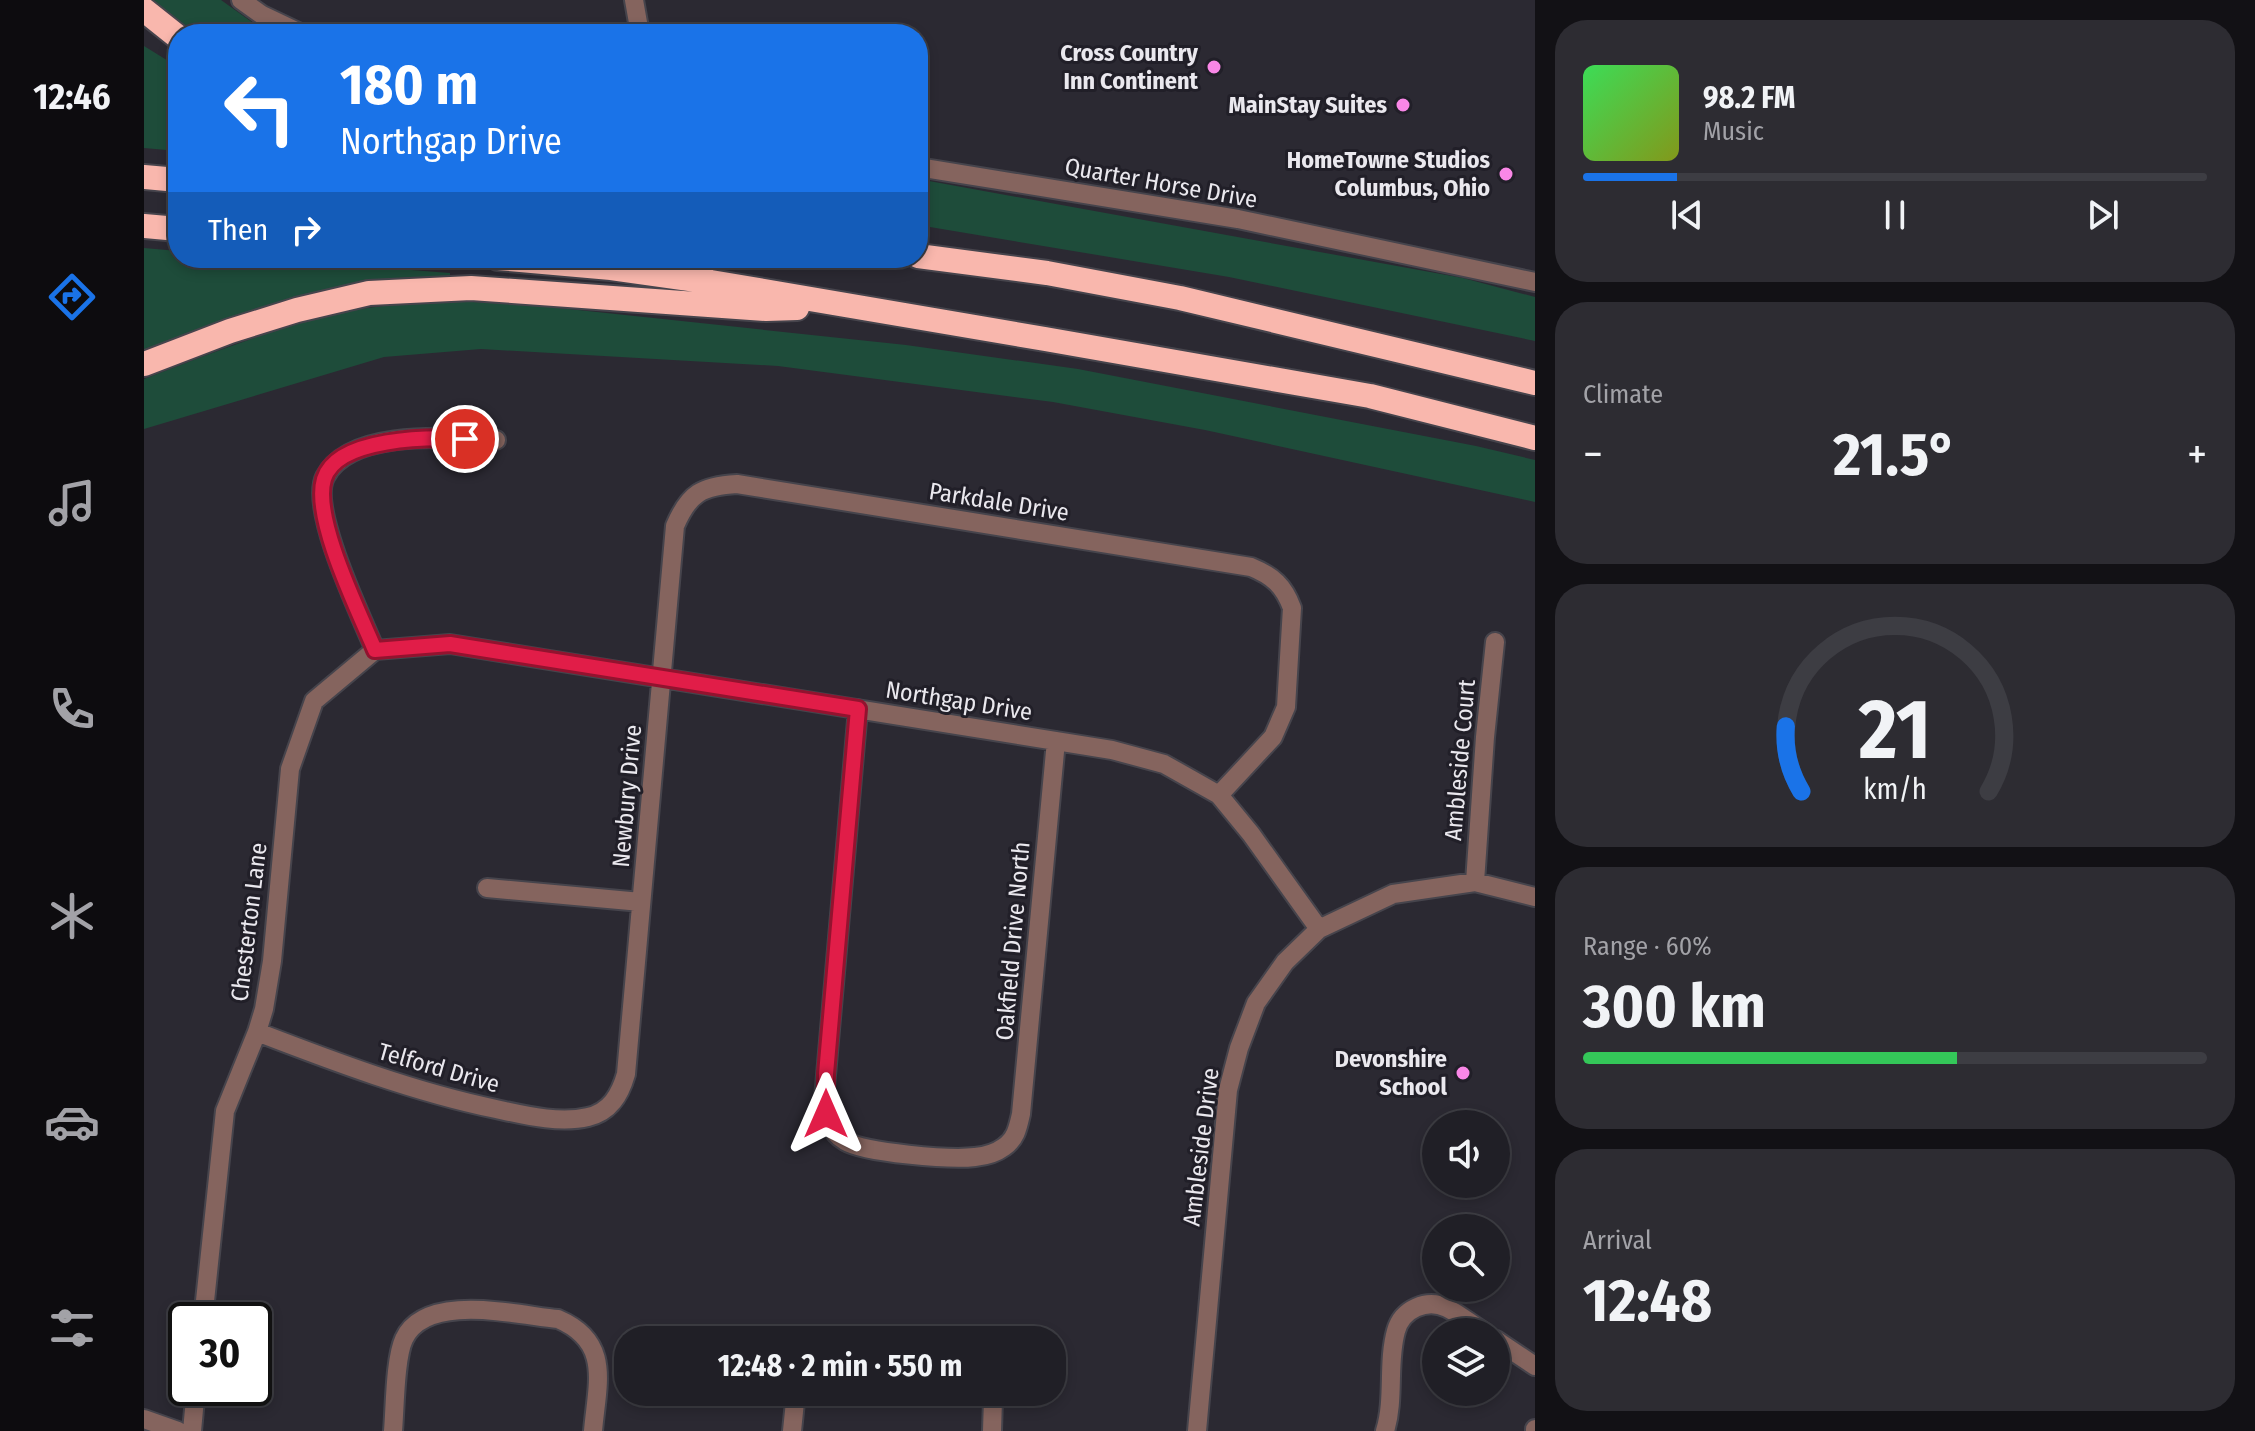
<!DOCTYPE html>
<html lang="en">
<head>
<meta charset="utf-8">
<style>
  body { margin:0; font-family:"Fira Sans Condensed",sans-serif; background:#2d2c32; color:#f1f3f6; height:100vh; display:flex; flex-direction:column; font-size:30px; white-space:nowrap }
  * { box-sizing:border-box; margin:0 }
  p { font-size:26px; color:#a2a2a7 }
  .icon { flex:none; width:44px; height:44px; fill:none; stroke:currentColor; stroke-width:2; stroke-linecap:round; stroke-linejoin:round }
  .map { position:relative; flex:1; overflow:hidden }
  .panel { display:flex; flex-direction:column; gap:20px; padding:20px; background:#121115; width:720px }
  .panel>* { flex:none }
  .banner { position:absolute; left:24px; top:24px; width:760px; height:244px; border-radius:32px; box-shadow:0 4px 12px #0003,0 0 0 2px #3d3d43; background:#1a73e8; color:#fff; overflow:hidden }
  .buttons { position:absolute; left:1278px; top:1110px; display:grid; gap:16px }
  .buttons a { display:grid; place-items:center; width:88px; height:88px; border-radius:50%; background:#201f26; box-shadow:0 4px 12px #0003,0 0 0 2px #3d3d43; font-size:40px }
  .speed { position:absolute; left:24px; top:1302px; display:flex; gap:16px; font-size:40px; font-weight:700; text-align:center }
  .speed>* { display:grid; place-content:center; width:104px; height:104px; border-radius:50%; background:#201f26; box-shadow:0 4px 12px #0003,0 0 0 2px #3d3d43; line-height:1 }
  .speed .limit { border:4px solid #111; border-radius:12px; background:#fff; color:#111 }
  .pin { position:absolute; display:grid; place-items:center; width:68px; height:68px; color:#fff; margin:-34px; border:4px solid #fff; border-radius:50%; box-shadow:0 2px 8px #0007 }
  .me { position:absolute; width:88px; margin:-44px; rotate:0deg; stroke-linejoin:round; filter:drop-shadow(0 0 6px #0008) }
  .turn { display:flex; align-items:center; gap:28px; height:168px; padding:0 40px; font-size:36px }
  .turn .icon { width:104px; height:104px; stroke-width:2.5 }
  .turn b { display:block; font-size:56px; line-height:68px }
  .then { display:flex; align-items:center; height:76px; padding:0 40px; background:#0003; gap:16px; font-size:30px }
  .big { font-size:60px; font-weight:700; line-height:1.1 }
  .panel .widget { flex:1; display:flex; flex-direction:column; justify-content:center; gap:12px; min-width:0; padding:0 28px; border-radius:32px; background:#2d2c32 }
  .panel .dial { align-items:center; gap:0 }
  .dial svg { height:208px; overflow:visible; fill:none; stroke:#3d3d43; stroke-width:7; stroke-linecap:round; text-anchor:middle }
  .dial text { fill:#f1f3f6; stroke:none }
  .song { display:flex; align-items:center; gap:24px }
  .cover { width:96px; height:96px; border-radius:12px; background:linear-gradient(135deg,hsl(130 70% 55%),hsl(70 70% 35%)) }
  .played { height:8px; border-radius:4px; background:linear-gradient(90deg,#1a73e8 15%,#3d3d43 15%) }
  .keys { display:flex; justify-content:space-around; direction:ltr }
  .heat { display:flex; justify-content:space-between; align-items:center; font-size:44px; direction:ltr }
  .charge { height:12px; border-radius:6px; background:linear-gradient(90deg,#34c759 60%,#3d3d43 0) }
  .trip { position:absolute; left:470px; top:1326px; width:452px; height:80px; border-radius:32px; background:#201f26; box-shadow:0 4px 12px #0003,0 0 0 2px #3d3d43; font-weight:700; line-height:80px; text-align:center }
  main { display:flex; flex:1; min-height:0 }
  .dock { display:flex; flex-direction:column; width:144px; justify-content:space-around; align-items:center; background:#0d0c0f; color:#a2a2a7 }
  .dock .icon { width:56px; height:56px }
  .dock .selected { color:#1a73e8 }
  .dock b { font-size:36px; color:#f1f3f6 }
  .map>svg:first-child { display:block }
  .green { fill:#1e4c3a }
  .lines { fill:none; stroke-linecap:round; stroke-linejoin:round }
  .street-casing { stroke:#46444c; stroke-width:22 }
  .highway-casing { stroke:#46444c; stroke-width:28 }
  .street { stroke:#85645e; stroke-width:18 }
  .highway { stroke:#f9b7ad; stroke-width:24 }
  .route-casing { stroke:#92132f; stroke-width:20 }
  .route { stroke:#e11d48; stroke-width:14 }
  .poi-dot { fill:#fa87e7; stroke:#211f28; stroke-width:3 }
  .labels { text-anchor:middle; stroke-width:6; stroke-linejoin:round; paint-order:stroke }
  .poi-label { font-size:24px; font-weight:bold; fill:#eae8ee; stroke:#211f28; text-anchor:end }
  .street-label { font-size:24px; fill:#eae8ee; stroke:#211f28 }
</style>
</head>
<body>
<main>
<nav class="dock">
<b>12:46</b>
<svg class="icon selected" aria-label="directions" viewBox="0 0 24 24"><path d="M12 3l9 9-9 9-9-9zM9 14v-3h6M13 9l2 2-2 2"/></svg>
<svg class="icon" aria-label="music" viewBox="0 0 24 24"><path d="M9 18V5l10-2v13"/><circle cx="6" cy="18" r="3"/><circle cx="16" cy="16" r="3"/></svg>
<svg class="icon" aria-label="phone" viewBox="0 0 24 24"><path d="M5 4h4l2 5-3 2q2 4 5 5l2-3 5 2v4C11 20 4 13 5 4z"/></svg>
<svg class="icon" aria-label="climate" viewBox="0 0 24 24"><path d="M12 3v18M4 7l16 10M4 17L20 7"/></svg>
<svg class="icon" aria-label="car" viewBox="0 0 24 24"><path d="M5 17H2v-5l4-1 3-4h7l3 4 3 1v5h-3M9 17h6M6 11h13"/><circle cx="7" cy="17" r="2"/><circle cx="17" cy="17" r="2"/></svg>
<svg class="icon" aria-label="filters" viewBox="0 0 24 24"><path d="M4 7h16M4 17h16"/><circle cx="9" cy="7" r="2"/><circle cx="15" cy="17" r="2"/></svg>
</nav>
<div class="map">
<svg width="1391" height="1431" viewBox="0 0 1391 1431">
  <rect width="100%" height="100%" fill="#2b2932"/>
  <path class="green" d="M8 0H77L112 25 132 34H53Z
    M0 46 34 67V151L0 148Z
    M774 179 1319 278 1391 297V341L1085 277 774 225Z
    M0 248 34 251V258H112L306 273V280L0 355Z
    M293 300 387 305 762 345 934 369 1332 446 1391 460V502L1061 430 909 402 634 366 337 349 240 357 0 429V379C60 356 120 332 182 316 218 307 256 304 293 300Z"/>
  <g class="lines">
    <g class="street-casing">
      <path id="street" d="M97 0 118 15 158 34
        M490 0 496 34
        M774 167 1094 219 1391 282
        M231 650 306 644 968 750 1020 764 1075 795 1107 834 1175 929
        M231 650C217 616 165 509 181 477 206 428 307 438 352 440
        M714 709 680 1098C682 1115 685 1132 701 1141 721 1153 807 1160 831 1157 841 1156 852 1153 860 1147 872 1139 874 1127 877 1114L912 741
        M1331 882 1341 737 1351 642
        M343 888 497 902
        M113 1032C191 1062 270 1092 352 1109 380 1115 415 1124 444 1117 466 1112 476 1095 482 1074L531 526C545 493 558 486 593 484L1107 567C1129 576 1140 586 1148 608L1142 707 1129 737 1075 795
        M59 1320 81 1111 113 1032 120 1009 128 961 146 769 170 701 231 650
        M1352 1340 1391 1366
        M846 1392 849 1399 848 1431
        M0 1419 34 1431
        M48 1431 52 1388
        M249 1431C251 1408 251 1358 260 1339 282 1292 372 1315 414 1319 468 1342 453 1384 449 1431
        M648 1431 652 1392
        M1053 1431 1084 1090 1095 1048 1112 1003 1141 962 1175 929 1249 894 1331 882 1391 897
        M1241 1431C1251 1399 1243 1363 1252 1331 1258 1309 1283 1298 1303 1308 1315 1314 1327 1324 1340 1332
        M1391 1431V1429"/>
    </g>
    <g class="highway-casing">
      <path id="highway" d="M0 10 34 37
        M0 177 34 180
        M0 226 34 229
        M774 256 903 273 1036 298 1391 383
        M354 258 467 268 567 282 901 339 1226 396 1391 438
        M0 364 86 331 153 310 225 293 327 288 622 309 653 308"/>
    </g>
    <use href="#street" class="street"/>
    <use href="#highway" class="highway"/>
  </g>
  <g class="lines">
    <g class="route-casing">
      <path id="route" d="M321 439C286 437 193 437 180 479 168 518 215 612 231 650L306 644 714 709 682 1074V1114"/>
    </g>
    <use href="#route" class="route"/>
  </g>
  <g class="poi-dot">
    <circle cx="1070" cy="67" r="8"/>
    <circle cx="1259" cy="105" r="8"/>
    <circle cx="1362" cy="174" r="8"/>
    <circle cx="1319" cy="1073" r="8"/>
  </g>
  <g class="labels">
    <g class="poi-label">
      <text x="1054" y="61">Cross Country<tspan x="1054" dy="28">Inn Continent</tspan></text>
      <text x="1243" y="113">MainStay Suites</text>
      <text x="1346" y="168">HomeTowne Studios<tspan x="1346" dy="28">Columbus, Ohio</tspan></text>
      <text x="1303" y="1067">Devonshire<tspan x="1303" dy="28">School</tspan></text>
    </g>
    <g class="street-label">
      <text transform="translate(1017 183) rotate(10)" y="8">Quarter Horse Drive</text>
      <text transform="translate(855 502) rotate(9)" y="8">Parkdale Drive</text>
      <text transform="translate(815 701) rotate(9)" y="8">Northgap Drive</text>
      <text transform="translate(1316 760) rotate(-85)" y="8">Ambleside Court</text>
      <text transform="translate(483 796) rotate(-85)" y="8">Newbury Drive</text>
      <text transform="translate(105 922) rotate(-83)" y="8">Chesterton Lane</text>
      <text transform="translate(869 941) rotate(-85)" y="8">Oakfield Drive North</text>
      <text transform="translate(295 1068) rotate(16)" y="8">Telford Drive</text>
      <text transform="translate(1057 1147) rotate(-83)" y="8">Ambleside Drive</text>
    </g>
  </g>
</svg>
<div class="buttons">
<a><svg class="icon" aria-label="sound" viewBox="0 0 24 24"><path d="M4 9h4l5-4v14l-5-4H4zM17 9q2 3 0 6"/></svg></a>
<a><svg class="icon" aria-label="search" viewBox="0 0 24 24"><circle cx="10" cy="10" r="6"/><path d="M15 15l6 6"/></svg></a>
<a><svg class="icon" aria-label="layers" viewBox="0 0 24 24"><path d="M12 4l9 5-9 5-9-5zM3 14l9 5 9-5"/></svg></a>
</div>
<div class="speed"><div class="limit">30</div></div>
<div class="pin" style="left:321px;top:439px;background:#d93025"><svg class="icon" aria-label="arrive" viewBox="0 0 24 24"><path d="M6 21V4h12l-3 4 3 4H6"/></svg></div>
<svg class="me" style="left:682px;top:1114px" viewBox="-20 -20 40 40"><path d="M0-17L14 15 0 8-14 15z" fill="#e11d48" stroke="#fff" stroke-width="4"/></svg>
<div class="trip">12:48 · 2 min · 550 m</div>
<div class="banner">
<div class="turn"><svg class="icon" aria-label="left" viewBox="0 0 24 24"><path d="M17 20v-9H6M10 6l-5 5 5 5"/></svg><div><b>180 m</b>Northgap Drive</div></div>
<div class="then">Then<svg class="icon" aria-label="right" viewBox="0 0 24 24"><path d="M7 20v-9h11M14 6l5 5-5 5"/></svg></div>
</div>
</div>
<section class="panel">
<div class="widget">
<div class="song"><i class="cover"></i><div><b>98.2 FM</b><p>Music</p></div></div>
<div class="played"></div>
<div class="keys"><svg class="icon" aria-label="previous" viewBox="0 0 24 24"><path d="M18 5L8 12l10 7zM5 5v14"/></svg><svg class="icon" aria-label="pause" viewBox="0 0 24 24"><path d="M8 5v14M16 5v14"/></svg><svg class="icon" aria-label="next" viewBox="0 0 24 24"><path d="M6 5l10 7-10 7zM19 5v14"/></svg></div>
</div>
<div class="widget"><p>Climate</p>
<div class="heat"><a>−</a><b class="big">21.5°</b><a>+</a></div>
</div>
<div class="widget dial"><svg viewBox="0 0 100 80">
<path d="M14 69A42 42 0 1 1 86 69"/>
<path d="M14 69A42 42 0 0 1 8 44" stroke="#1a73e8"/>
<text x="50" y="56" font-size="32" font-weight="700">21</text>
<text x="50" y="72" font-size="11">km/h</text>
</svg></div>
<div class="widget"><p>Range · 60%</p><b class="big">300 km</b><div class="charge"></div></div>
<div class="widget"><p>Arrival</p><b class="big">12:48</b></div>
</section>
</main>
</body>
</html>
